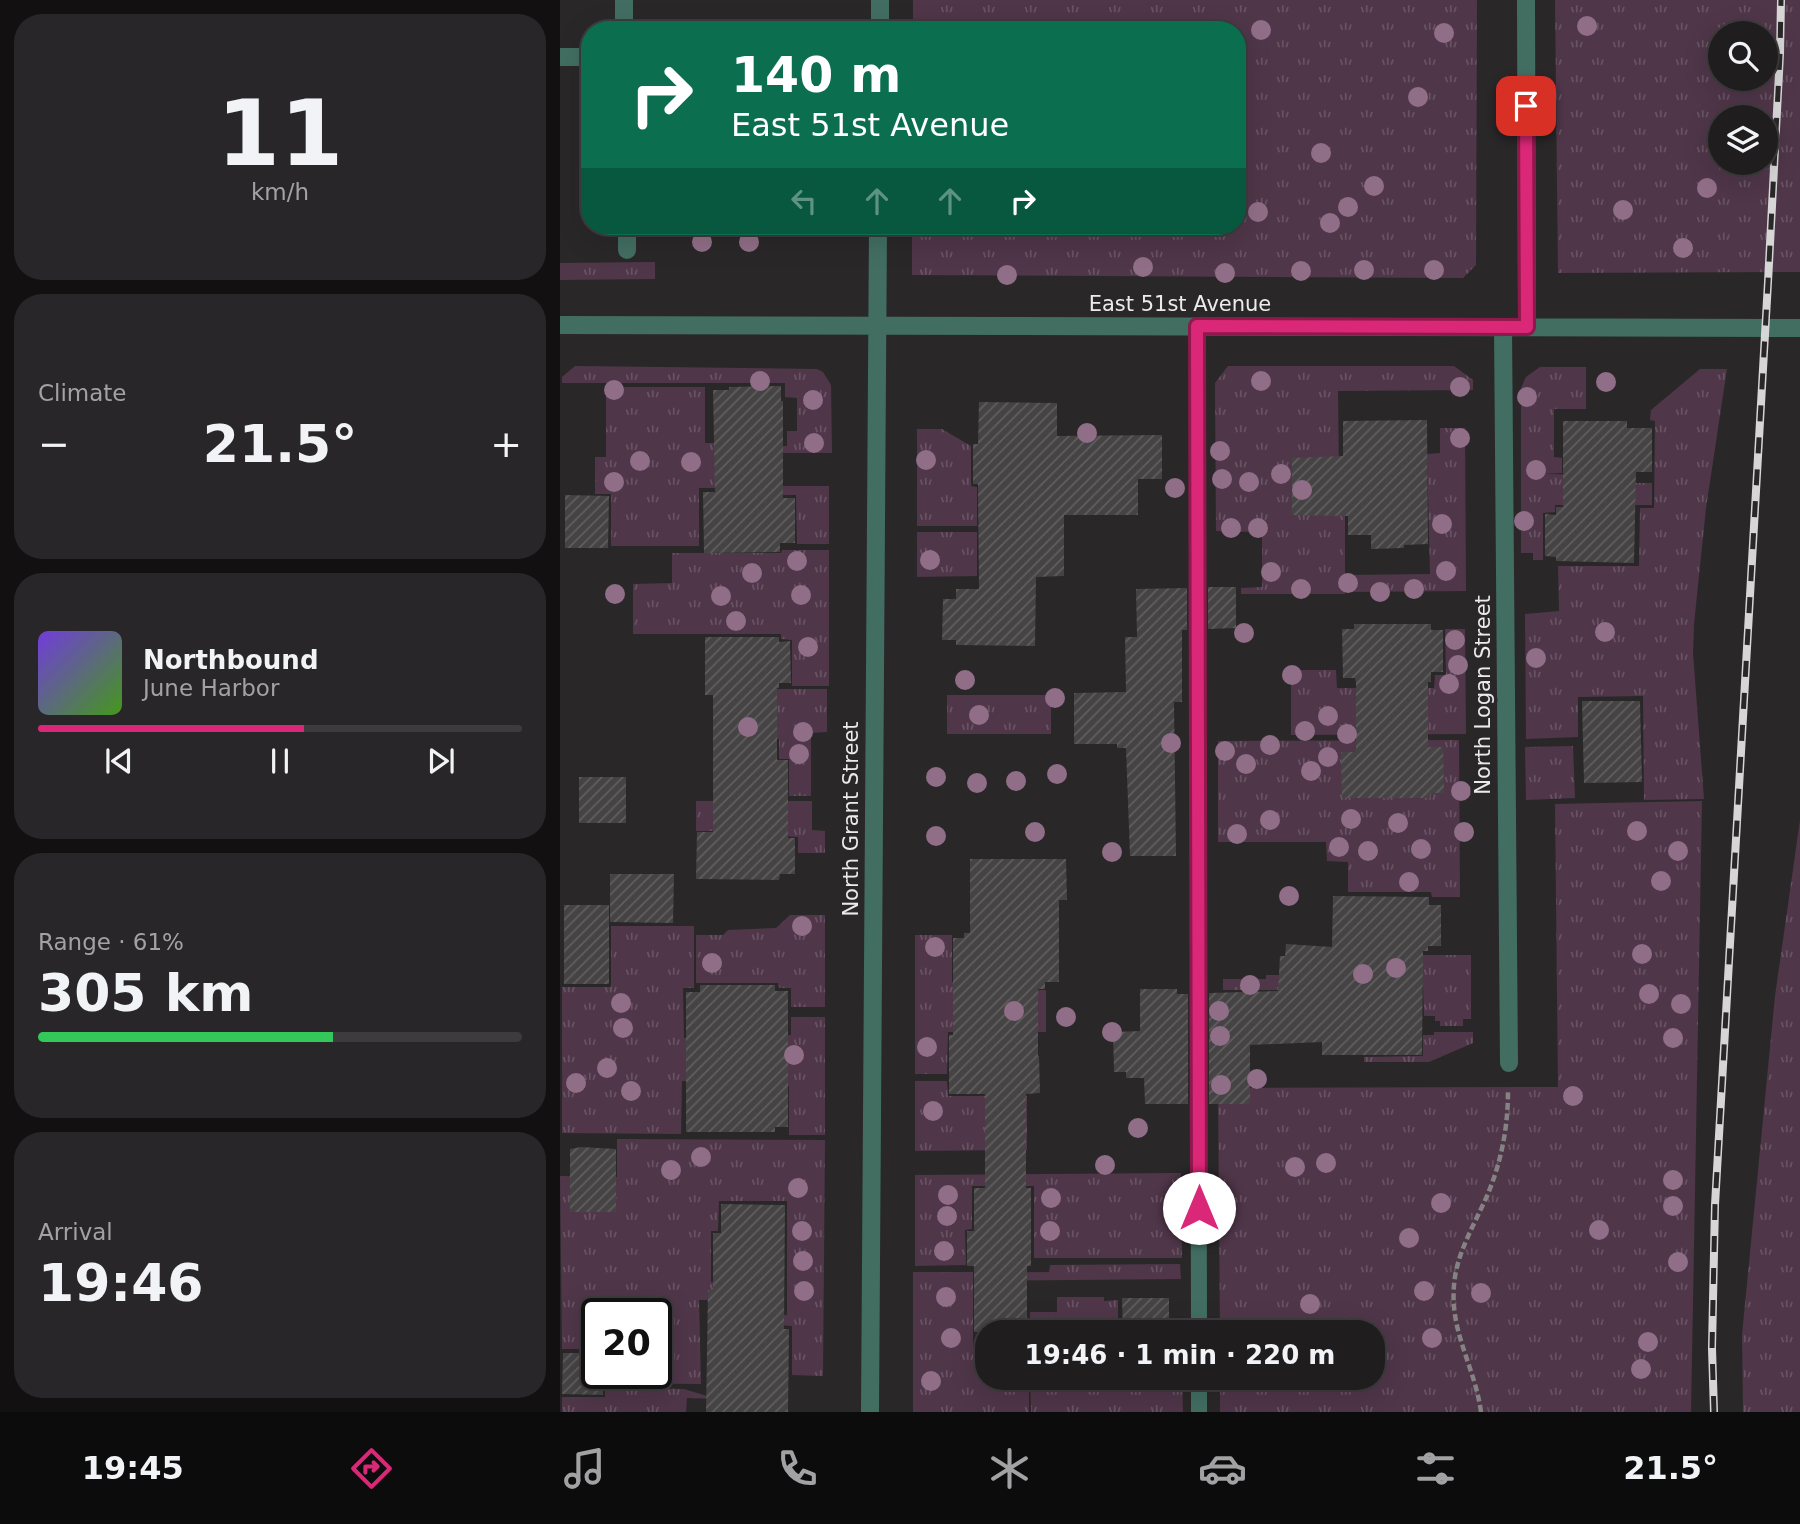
<!DOCTYPE html>
<html lang="en">
<head>
<meta charset="utf-8">
<style>
  body { margin:0; font-family:"DejaVu Sans",sans-serif; background:#282628; color:#f1f3f6; height:100vh; display:flex; flex-direction:column; font-size:26px; white-space:nowrap }
  * { box-sizing:border-box; margin:0 }
  p { font-size:23px; color:#a2a2a4 }
  .icon { flex:none; width:38px; height:38px; fill:none; stroke:currentColor; stroke-width:2; stroke-linecap:round; stroke-linejoin:round }
  .map { position:relative; flex:1; overflow:hidden }
  .sheet { display:flex; flex-direction:column; gap:14px; padding:14px; background:#121011; width:560px }
  .sheet>* { flex:none }
  .banner { position:absolute; left:21px; top:21px; width:665px; height:214px; border-radius:28px; box-shadow:0 7px 28px #0002,0 0 0 2px #3d3b3d; background:#0b6e4f; color:#fff; overflow:hidden }
  .controls { position:absolute; left:1148px; top:21px; display:grid; gap:14px }
  .controls a { display:grid; place-items:center; width:70px; height:70px; border-radius:50%; background:#201d1f; box-shadow:0 7px 28px #0002,0 0 0 2px #3d3b3d; font-size:35px }
  .speed { position:absolute; left:21px; top:1298px; display:flex; gap:14px; font-size:35px; font-weight:700; text-align:center }
  .speed>* { display:grid; place-content:center; width:91px; height:91px; border-radius:50%; background:#201d1f; box-shadow:0 7px 28px #0002,0 0 0 2px #3d3b3d; line-height:1 }
  .speed .limit { border:4px solid #111; border-radius:10px; background:#fff; color:#111 }
  .pin { position:absolute; display:grid; place-items:center; width:60px; height:60px; color:#fff; margin:-30px; border-radius:14px; box-shadow:0 4px 10px #0006 }
  .me { position:absolute; width:77px; margin:-38px; rotate:0deg; stroke-linejoin:round; filter:drop-shadow(0 0 5px #0008) }
  .turn { display:flex; align-items:center; gap:24px; height:147px; padding:0 35px; font-size:32px }
  .turn .icon { width:91px; height:91px; stroke-width:2.5 }
  .turn b { display:block; font-size:49px; line-height:60px }
  .lanes { display:flex; align-items:center; height:66px; padding:0 35px; background:#0003; justify-content:center; gap:35px; direction:ltr }
  .lanes .off { opacity:.35 }
  .big { font-size:52px; font-weight:700; line-height:1.1 }
  .sheet .tile { flex:1; display:flex; flex-direction:column; justify-content:center; gap:10px; min-width:0; padding:0 24px; border-radius:28px; background:#282628 }
  .sheet .dial { align-items:center; gap:0 }
  .dial b { font-size:91px; line-height:1 }
  .song { display:flex; align-items:center; gap:21px }
  .cover { width:84px; height:84px; border-radius:10px; background:linear-gradient(135deg,hsl(260 70% 55%),hsl(100 70% 35%)) }
  .played { height:7px; border-radius:4px; background:linear-gradient(90deg,#db2777 55%,#3d3b3d 55%) }
  .keys { display:flex; justify-content:space-around; direction:ltr }
  .heat { display:flex; justify-content:space-between; align-items:center; font-size:38px; direction:ltr }
  .charge { height:10px; border-radius:5px; background:linear-gradient(90deg,#34c759 61%,#3d3b3d 0) }
  .trip { position:absolute; left:415px; top:1320px; width:410px; height:70px; border-radius:28px; background:#201d1f; box-shadow:0 7px 28px #0002,0 0 0 2px #3d3b3d; font-weight:700; line-height:70px; text-align:center }
  .tab-bar { display:flex; height:112px; justify-content:space-around; align-items:center; background:#0d0c0c; color:#a2a2a4 }
  .tab-bar .icon { width:49px; height:49px }
  .tab-bar .selected { color:#db2777 }
  .tab-bar b { font-size:32px; color:#f1f3f6 }
  main { display:flex; flex:1; min-height:0 }
  .map>svg:first-child { display:block }
  .grass { fill:url(#grass-tufts); fill-rule:evenodd }
  .building { fill:url(#building-hatch) }
  .lines { fill:none; stroke-linecap:round; stroke-linejoin:round }
  .path { stroke:#848283; stroke-width:4.5; stroke-dasharray:7 3.5; stroke-linecap:butt }
  .lane { stroke:#426e61; stroke-width:16 }
  .street { stroke:#426e61; stroke-width:18 }
  .rail-casing { stroke:#d7d6d7; stroke-width:8 }
  .rail { stroke:#2a2729; stroke-width:5; stroke-dasharray:16; stroke-linecap:butt }
  .tree { fill:#906e87 }
  .route-casing { stroke:#8e194d; stroke-width:18 }
  .route { stroke:#db2777; stroke-width:12 }
  .labels { text-anchor:middle; stroke-width:7; stroke-linejoin:round; paint-order:stroke }
  .street-label { font-size:21px; fill:#ecebec; stroke:#2a2729 }
</style>
</head>
<body>
<main>
<section class="sheet">
<div class="tile dial"><b>11</b><p>km/h</p></div>
<div class="tile"><p>Climate</p>
<div class="heat"><a>−</a><b class="big">21.5°</b><a>+</a></div>
</div>
<div class="tile">
<div class="song"><i class="cover"></i><div><b>Northbound</b><p>June Harbor</p></div></div>
<div class="played"></div>
<div class="keys"><svg class="icon" aria-label="previous" viewBox="0 0 24 24"><path d="M18 5L8 12l10 7zM5 5v14"/></svg><svg class="icon" aria-label="pause" viewBox="0 0 24 24"><path d="M8 5v14M16 5v14"/></svg><svg class="icon" aria-label="next" viewBox="0 0 24 24"><path d="M6 5l10 7-10 7zM19 5v14"/></svg></div>
</div>
<div class="tile"><p>Range · 61%</p><b class="big">305 km</b><div class="charge"></div></div>
<div class="tile"><p>Arrival</p><b class="big">19:46</b></div>
</section>
<div class="map">
<svg width="1240" height="1412" viewBox="0 0 1240 1412">
  <defs>
    <pattern id="grass-tufts" width="24" height="20" patternUnits="userSpaceOnUse" patternTransform="scale(1.75)"><rect width="24" height="20" fill="#4f3649"/><path d="M3 7l-1-3M5 7V3M7 7l1-3M15 17l-1-3M17 17v-4M19 17l1-3" fill="none" stroke="#685363"/></pattern>
    <pattern id="building-hatch" width="6" height="6" patternUnits="userSpaceOnUse" patternTransform="scale(1.75)"><rect width="6" height="6" fill="#464345"/><path d="M-1 1l2-2M0 6l6-6M5 7l2-2" fill="none" stroke="#615e60"/></pattern>
  </defs>
  <rect width="100%" height="100%" fill="#2a2729"/>
  <path class="grass" d="M353 0H917L916 265 903 278 352 275V226H677V30H353Z
    M995 0H1240V272L998 273ZM1160 33H1206V79H1160ZM1160 117H1206V163H1160Z
    M95 262V279L0 280V263Z
    M15 366 257 369 263 372 271 385 272 453H175V446H227V431H237V398L225 397V383H2V377Z
    M668 366H894L913 380V390L778 391 779 475 785 504V594H681V588L702 587V532L656 531 655 383Z
    M980 367H1026V409H994V457L1002 458V473L982 474 1053 475V483H1092V505H995V512L983 513V560H973V553H961V388L966 377Z
    M1140 369H1167L1146 508 1134 624 1133 653 1144 799 1084 800 1083 696 1018 697V737L966 739 965 614 999 611 998 566H1079L1080 508H1094L1095 421 1090 420 1091 410Z
    M46 387H145V443H164V488H139V546H51V494H35V457H46Z
    M880 428H905L906 591 788 592V575L870 574 867 454 880 453Z
    M357 429H382L411 446V486L417 487V526H357Z
    M168 486H269V544H237L236 495H222Z
    M357 532H417V576L357 577Z
    M222 550H269V686H232V640L221 639V634H73V584L112 583V553H221Z
    M885 629H905L906 734 731 735V670H776L777 688H874L875 675H886Z
    M172 689H267V732L251 733V796H229V759H219V739H172Z
    M387 695H491V734H387Z
    M899 740 900 897H872L871 892H788V862L767 861 766 842H658V741Z
    M1013 746 1015 798 966 800 965 747Z
    M136 801H252V830L265 831V853H238V837L220 836 219 831H136Z
    M1142 801 1131 1412H660V1377H812V1332H660L658 1088 998 1087 995 804Z
    M1240 820V1412H1183L1182 1335 1215 996Z
    M230 915H265V1007H231V988H219L218 983H136V935H163L168 930 216 928Z
    M51 926H134V988H123L124 1038H215V1081H122L121 1134 2 1133V987H51Z
    M355 935H392V982H403L404 990H486V1032H388L387 1074H355Z
    M754 955H911V1019H903V1026H880V1021H875V1016H864L863 985H760V990H663V979H706V975H754Z
    M231 1017H265V1135H229V1086H218V1035H231Z
    M874 1032H913V1043L869 1062H804V1057L863 1056V1035H874Z
    M355 1081H387L388 1096H467V1150L355 1151Z
    M57 1139 265 1140 263 1376 232 1375V1326L219 1325 194 1315H227V1201H159L158 1231H151V1282H161V1300H139L141 1384 46 1383V1374H96V1314H37V1349H2L0 1176 57 1177Z
    M621 1173 622 1258H474V1186H412V1229L405 1230 406 1265 355 1266V1175Z
    M620 1264 621 1279 414 1281V1273L489 1272 490 1265Z
    M353 1272H413V1362L427 1363V1377H469V1412H353Z
    M497 1297H544V1301L558 1300V1332H470V1312H497Z
    M470 1377H622L623 1412H471Z
    M45 1387 124 1389 157 1399 127 1398 126 1412H2V1397H45Z"/>
  <path class="building" d="M221 386V401H223V498H235V543H220V552L144 553 143 492H155L153 390H169V387Z
    M419 402 497 403V436L602 435V479H578V515H504V576L476 577 475 646 396 645V640H382L383 599H396V589H419L418 484H413V444H418Z
    M867 420 868 544 844 545V548L811 549V535H788V516L732 515V458L783 456V421Z
    M1003 421H1067V428H1092V472H1076L1074 563 996 561V557L985 556V514L996 515V507H1003Z
    M5 495 49 496 48 548H5Z
    M648 587H676V628L648 629Z
    M627 588V630H622V702H614L616 856H570L566 748H557V744H514V693L566 692 565 637H577L576 589Z
    M794 624H871V630H883V672H871V682H868V747H883L884 793H870V798H782L781 752H796V683L795 678H783L782 629H794Z
    M145 637H219V642L230 641 231 683H219V688H217V760H228V838H235V874H220L219 880 136 879 137 832H153V695H145Z
    M1022 701H1080L1082 782 1024 783Z
    M19 777H66V823H19Z
    M410 859H506L507 900H499V982H485V989H478V1056H479L480 1093 466 1094V1188H471V1266H467V1332H414V1266H407V1231H414V1188H425V1094H389V1035H393V938H404V933H410Z
    M50 874H114L113 923 50 922Z
    M773 896 869 897V905H881V946H868V951H863L862 1055H762V1042L690 1045V1104H649V993L718 991 720 956H725L726 944 772 947Z
    M4 905H49V984H4Z
    M140 985H215V991H228V1127H215V1132H126V992H140Z
    M580 989H617V994H628V1104H585L584 1078H566V1072H554L553 1032 580 1031Z
    M21 1147 56 1149V1212H10V1149Z
    M161 1204 225 1205 224 1329H229L228 1412H146L148 1290 153 1291V1233H161Z
    M562 1298H609V1332H563Z
    M3 1353H37V1374H43V1395L2 1394Z"/>
  <g class="lines">
    <path class="path" d="M921 1412C914 1361 885 1327 896 1271 902 1244 916 1221 927 1196 941 1163 948 1128 948 1091"/>
    <path class="lane" d="M637 326 639 1332
      M639 1377V1412"/>
    <path class="street" d="M64 0V30
      M966 0 967 327
      M320 30V0
      M0 57H30
      M67 226V250
      M0 325 1240 328
      M943 327 949 1063
      M310 1412 318 226"/>
    <g class="rail-casing">
      <path id="rail" d="M1154 1412 1152 1348 1155 1205 1208 282 1220 54 1221 0"/>
    </g>
    <use href="#rail" class="rail"/>
  </g>
  <g class="tree">
    <circle cx="1027" cy="26" r="10"/>
    <circle cx="701" cy="30" r="10"/>
    <circle cx="884" cy="33" r="10"/>
    <circle cx="858" cy="97" r="10"/>
    <circle cx="761" cy="153" r="10"/>
    <circle cx="814" cy="186" r="10"/>
    <circle cx="1147" cy="188" r="10"/>
    <circle cx="788" cy="207" r="10"/>
    <circle cx="1063" cy="210" r="10"/>
    <circle cx="698" cy="212" r="10"/>
    <circle cx="770" cy="223" r="10"/>
    <circle cx="142" cy="242" r="10"/>
    <circle cx="189" cy="242" r="10"/>
    <circle cx="1123" cy="248" r="10"/>
    <circle cx="583" cy="267" r="10"/>
    <circle cx="804" cy="270" r="10"/>
    <circle cx="874" cy="270" r="10"/>
    <circle cx="741" cy="271" r="10"/>
    <circle cx="665" cy="273" r="10"/>
    <circle cx="447" cy="275" r="10"/>
    <circle cx="200" cy="381" r="10"/>
    <circle cx="701" cy="381" r="10"/>
    <circle cx="1046" cy="382" r="10"/>
    <circle cx="900" cy="387" r="10"/>
    <circle cx="54" cy="390" r="10"/>
    <circle cx="967" cy="397" r="10"/>
    <circle cx="253" cy="400" r="10"/>
    <circle cx="527" cy="433" r="10"/>
    <circle cx="900" cy="438" r="10"/>
    <circle cx="254" cy="443" r="10"/>
    <circle cx="660" cy="451" r="10"/>
    <circle cx="366" cy="460" r="10"/>
    <circle cx="80" cy="461" r="10"/>
    <circle cx="131" cy="462" r="10"/>
    <circle cx="976" cy="470" r="10"/>
    <circle cx="721" cy="474" r="10"/>
    <circle cx="662" cy="479" r="10"/>
    <circle cx="54" cy="482" r="10"/>
    <circle cx="689" cy="482" r="10"/>
    <circle cx="615" cy="488" r="10"/>
    <circle cx="742" cy="490" r="10"/>
    <circle cx="964" cy="521" r="10"/>
    <circle cx="882" cy="524" r="10"/>
    <circle cx="671" cy="528" r="10"/>
    <circle cx="698" cy="528" r="10"/>
    <circle cx="370" cy="560" r="10"/>
    <circle cx="237" cy="561" r="10"/>
    <circle cx="886" cy="571" r="10"/>
    <circle cx="711" cy="572" r="10"/>
    <circle cx="192" cy="573" r="10"/>
    <circle cx="788" cy="583" r="10"/>
    <circle cx="741" cy="589" r="10"/>
    <circle cx="854" cy="589" r="10"/>
    <circle cx="820" cy="592" r="10"/>
    <circle cx="55" cy="594" r="10"/>
    <circle cx="241" cy="595" r="10"/>
    <circle cx="161" cy="596" r="10"/>
    <circle cx="176" cy="621" r="10"/>
    <circle cx="1045" cy="632" r="10"/>
    <circle cx="684" cy="633" r="10"/>
    <circle cx="895" cy="640" r="10"/>
    <circle cx="248" cy="647" r="10"/>
    <circle cx="976" cy="658" r="10"/>
    <circle cx="898" cy="665" r="10"/>
    <circle cx="732" cy="675" r="10"/>
    <circle cx="405" cy="680" r="10"/>
    <circle cx="889" cy="684" r="10"/>
    <circle cx="495" cy="698" r="10"/>
    <circle cx="419" cy="715" r="10"/>
    <circle cx="768" cy="716" r="10"/>
    <circle cx="188" cy="727" r="10"/>
    <circle cx="745" cy="731" r="10"/>
    <circle cx="243" cy="732" r="10"/>
    <circle cx="787" cy="734" r="10"/>
    <circle cx="611" cy="743" r="10"/>
    <circle cx="710" cy="745" r="10"/>
    <circle cx="665" cy="751" r="10"/>
    <circle cx="239" cy="754" r="10"/>
    <circle cx="768" cy="757" r="10"/>
    <circle cx="686" cy="764" r="10"/>
    <circle cx="751" cy="771" r="10"/>
    <circle cx="497" cy="774" r="10"/>
    <circle cx="376" cy="777" r="10"/>
    <circle cx="456" cy="781" r="10"/>
    <circle cx="417" cy="783" r="10"/>
    <circle cx="901" cy="791" r="10"/>
    <circle cx="791" cy="819" r="10"/>
    <circle cx="710" cy="820" r="10"/>
    <circle cx="838" cy="823" r="10"/>
    <circle cx="1077" cy="831" r="10"/>
    <circle cx="475" cy="832" r="10"/>
    <circle cx="904" cy="832" r="10"/>
    <circle cx="677" cy="834" r="10"/>
    <circle cx="376" cy="836" r="10"/>
    <circle cx="779" cy="847" r="10"/>
    <circle cx="861" cy="849" r="10"/>
    <circle cx="808" cy="851" r="10"/>
    <circle cx="1118" cy="851" r="10"/>
    <circle cx="552" cy="852" r="10"/>
    <circle cx="1101" cy="881" r="10"/>
    <circle cx="849" cy="882" r="10"/>
    <circle cx="729" cy="896" r="10"/>
    <circle cx="242" cy="926" r="10"/>
    <circle cx="375" cy="947" r="10"/>
    <circle cx="1082" cy="954" r="10"/>
    <circle cx="152" cy="963" r="10"/>
    <circle cx="836" cy="968" r="10"/>
    <circle cx="803" cy="974" r="10"/>
    <circle cx="690" cy="985" r="10"/>
    <circle cx="1089" cy="994" r="10"/>
    <circle cx="61" cy="1003" r="10"/>
    <circle cx="1121" cy="1004" r="10"/>
    <circle cx="454" cy="1011" r="10"/>
    <circle cx="659" cy="1011" r="10"/>
    <circle cx="506" cy="1017" r="10"/>
    <circle cx="63" cy="1028" r="10"/>
    <circle cx="552" cy="1032" r="10"/>
    <circle cx="660" cy="1036" r="10"/>
    <circle cx="1113" cy="1038" r="10"/>
    <circle cx="367" cy="1047" r="10"/>
    <circle cx="234" cy="1055" r="10"/>
    <circle cx="47" cy="1068" r="10"/>
    <circle cx="697" cy="1079" r="10"/>
    <circle cx="16" cy="1083" r="10"/>
    <circle cx="661" cy="1085" r="10"/>
    <circle cx="71" cy="1091" r="10"/>
    <circle cx="1013" cy="1096" r="10"/>
    <circle cx="373" cy="1111" r="10"/>
    <circle cx="578" cy="1128" r="10"/>
    <circle cx="141" cy="1157" r="10"/>
    <circle cx="766" cy="1163" r="10"/>
    <circle cx="545" cy="1165" r="10"/>
    <circle cx="735" cy="1167" r="10"/>
    <circle cx="111" cy="1170" r="10"/>
    <circle cx="1113" cy="1180" r="10"/>
    <circle cx="238" cy="1188" r="10"/>
    <circle cx="388" cy="1195" r="10"/>
    <circle cx="491" cy="1198" r="10"/>
    <circle cx="881" cy="1203" r="10"/>
    <circle cx="1113" cy="1206" r="10"/>
    <circle cx="387" cy="1216" r="10"/>
    <circle cx="1039" cy="1230" r="10"/>
    <circle cx="242" cy="1231" r="10"/>
    <circle cx="490" cy="1231" r="10"/>
    <circle cx="849" cy="1238" r="10"/>
    <circle cx="384" cy="1251" r="10"/>
    <circle cx="243" cy="1261" r="10"/>
    <circle cx="1118" cy="1262" r="10"/>
    <circle cx="244" cy="1291" r="10"/>
    <circle cx="864" cy="1291" r="10"/>
    <circle cx="921" cy="1293" r="10"/>
    <circle cx="386" cy="1297" r="10"/>
    <circle cx="750" cy="1304" r="10"/>
    <circle cx="391" cy="1338" r="10"/>
    <circle cx="872" cy="1338" r="10"/>
    <circle cx="1088" cy="1342" r="10"/>
    <circle cx="1081" cy="1369" r="10"/>
    <circle cx="371" cy="1381" r="10"/>
  </g>
  <g class="lines">
    <g class="route-casing">
      <path id="route" d="M639 1208 637 326 967 327 966 106"/>
    </g>
    <use href="#route" class="route"/>
  </g>
  <g class="labels">
    <g class="street-label">
      <text x="620" y="311">East 51st Avenue</text>
      <text transform="translate(923 695) rotate(-90)" y="7">North Logan Street</text>
      <text transform="translate(291 819) rotate(-90)" y="7">North Grant Street</text>
    </g>
  </g>
</svg>
<div class="controls">
<a><svg class="icon" aria-label="search" viewBox="0 0 24 24"><circle cx="10" cy="10" r="6"/><path d="M15 15l6 6"/></svg></a>
<a><svg class="icon" aria-label="layers" viewBox="0 0 24 24"><path d="M12 4l9 5-9 5-9-5zM3 14l9 5 9-5"/></svg></a>
</div>
<div class="speed"><div class="limit">20</div></div>
<div class="pin" style="left:966px;top:106px;background:#d93025"><svg class="icon" aria-label="arrive" viewBox="0 0 24 24"><path d="M6 21V4h12l-3 4 3 4H6"/></svg></div>
<svg class="me" style="left:639px;top:1208px" viewBox="-20 -20 40 40"><circle r="19" fill="#fff"/><path d="M0-13L10 11 0 6-10 11z" fill="#db2777"/></svg>
<div class="trip">19:46 · 1 min · 220 m</div>
<div class="banner">
<div class="turn"><svg class="icon" aria-label="right" viewBox="0 0 24 24"><path d="M7 20v-9h11M14 6l5 5-5 5"/></svg><div><b>140 m</b>East 51st Avenue</div></div>
<div class="lanes"><svg class="icon off" aria-label="left" viewBox="0 0 24 24"><path d="M17 20v-9H6M10 6l-5 5 5 5"/></svg><svg class="icon off" aria-label="ahead" viewBox="0 0 24 24"><path d="M12 20V5M6 11l6-6 6 6"/></svg><svg class="icon off" aria-label="ahead" viewBox="0 0 24 24"><path d="M12 20V5M6 11l6-6 6 6"/></svg><svg class="icon" aria-label="right" viewBox="0 0 24 24"><path d="M7 20v-9h11M14 6l5 5-5 5"/></svg></div>
</div>
</div>
</main>
<nav class="tab-bar">
<b>19:45</b>
<svg class="icon selected" aria-label="directions" viewBox="0 0 24 24"><path d="M12 3l9 9-9 9-9-9zM9 14v-3h6M13 9l2 2-2 2"/></svg>
<svg class="icon" aria-label="music" viewBox="0 0 24 24"><path d="M9 18V5l10-2v13"/><circle cx="6" cy="18" r="3"/><circle cx="16" cy="16" r="3"/></svg>
<svg class="icon" aria-label="phone" viewBox="0 0 24 24"><path d="M5 4h4l2 5-3 2q2 4 5 5l2-3 5 2v4C11 20 4 13 5 4z"/></svg>
<svg class="icon" aria-label="climate" viewBox="0 0 24 24"><path d="M12 3v18M4 7l16 10M4 17L20 7"/></svg>
<svg class="icon" aria-label="car" viewBox="0 0 24 24"><path d="M5 17H2v-5l4-1 3-4h7l3 4 3 1v5h-3M9 17h6M6 11h13"/><circle cx="7" cy="17" r="2"/><circle cx="17" cy="17" r="2"/></svg>
<svg class="icon" aria-label="filters" viewBox="0 0 24 24"><path d="M4 7h16M4 17h16"/><circle cx="9" cy="7" r="2"/><circle cx="15" cy="17" r="2"/></svg>
<b>21.5°</b>
</nav>
</body>
</html>
